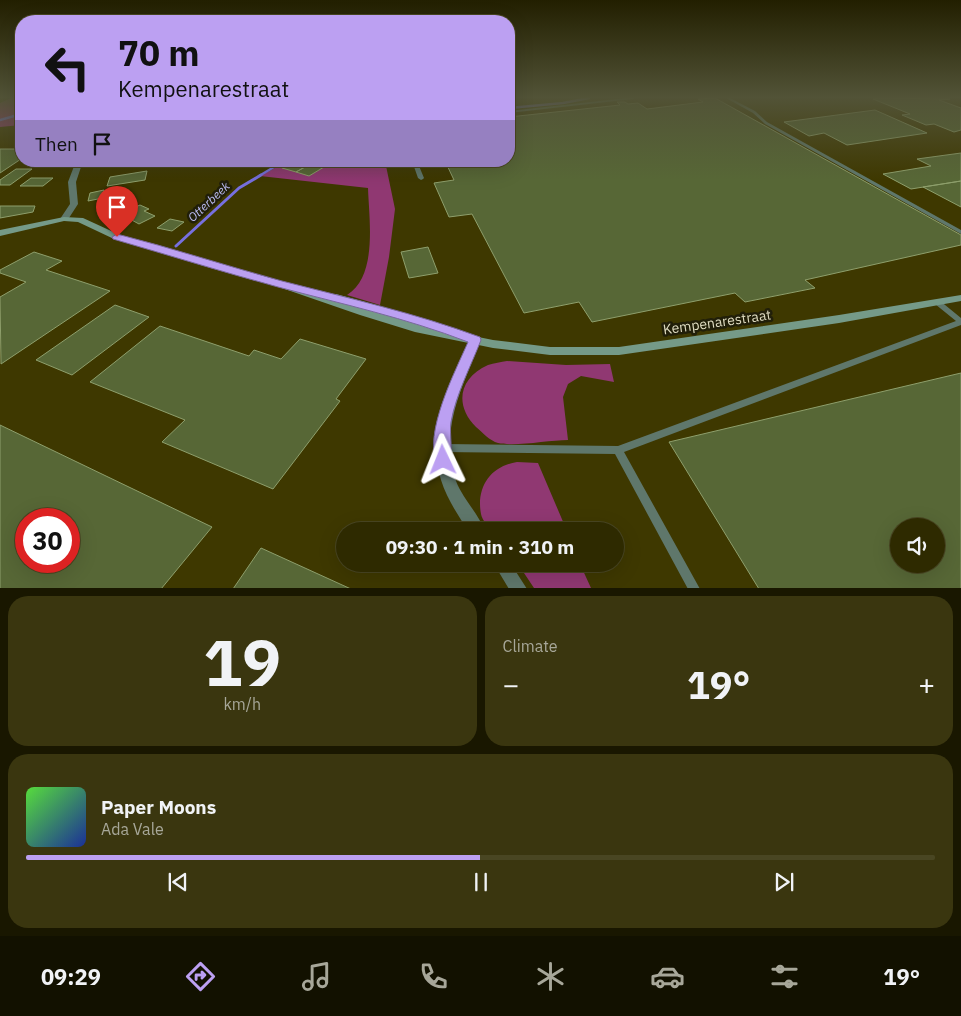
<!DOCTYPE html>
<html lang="en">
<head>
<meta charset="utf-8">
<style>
  body { margin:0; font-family:"IBM Plex Sans",sans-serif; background:#3a360f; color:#f1f3f6; height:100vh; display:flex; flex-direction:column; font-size:19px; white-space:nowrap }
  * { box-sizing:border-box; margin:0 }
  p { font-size:16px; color:#a7a799 }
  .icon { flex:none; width:28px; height:28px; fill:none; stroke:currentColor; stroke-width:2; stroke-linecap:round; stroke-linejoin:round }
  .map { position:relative; height:588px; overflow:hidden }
  .panel { display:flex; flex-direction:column; gap:8px; padding:8px; background:#191700; flex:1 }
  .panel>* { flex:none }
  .guide { position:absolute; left:15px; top:15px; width:500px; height:152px; border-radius:20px; box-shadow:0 5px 20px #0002,0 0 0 1px #494622; background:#bca0f2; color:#111; overflow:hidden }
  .buttons { position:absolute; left:890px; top:518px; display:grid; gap:10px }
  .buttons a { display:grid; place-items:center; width:55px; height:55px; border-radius:50%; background:#2e2a00; box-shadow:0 5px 20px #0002,0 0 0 1px #494622; font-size:25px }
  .speed { position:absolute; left:15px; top:508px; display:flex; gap:10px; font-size:25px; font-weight:700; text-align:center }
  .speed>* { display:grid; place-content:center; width:65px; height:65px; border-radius:50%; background:#2e2a00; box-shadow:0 5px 20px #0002,0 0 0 1px #494622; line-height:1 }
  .speed .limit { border:8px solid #d22; background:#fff; color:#111 }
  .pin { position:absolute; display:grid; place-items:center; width:42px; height:42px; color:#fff; margin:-51px -21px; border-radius:50% 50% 50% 0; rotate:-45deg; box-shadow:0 0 5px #0007 }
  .pin .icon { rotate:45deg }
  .me { position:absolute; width:55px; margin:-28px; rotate:358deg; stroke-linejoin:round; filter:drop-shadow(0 0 4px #0008) }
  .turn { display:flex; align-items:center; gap:18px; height:105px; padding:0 20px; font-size:22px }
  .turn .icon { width:65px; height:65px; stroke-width:2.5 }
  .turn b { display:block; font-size:35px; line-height:42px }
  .then { display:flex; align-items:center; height:48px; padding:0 20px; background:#0003; gap:10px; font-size:19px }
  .big { font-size:38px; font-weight:800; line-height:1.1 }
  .panel .tile { flex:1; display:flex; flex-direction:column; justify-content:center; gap:8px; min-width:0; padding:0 18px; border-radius:20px; background:#3a360f }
  .panel .dial { align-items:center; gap:0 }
  .dial b { font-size:65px; line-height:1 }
  .song { display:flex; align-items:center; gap:15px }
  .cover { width:60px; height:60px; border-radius:8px; background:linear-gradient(135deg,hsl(110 70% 55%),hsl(230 70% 35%)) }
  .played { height:5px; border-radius:2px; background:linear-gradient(90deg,#bca0f2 50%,#494622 50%) }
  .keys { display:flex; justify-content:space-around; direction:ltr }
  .heat { display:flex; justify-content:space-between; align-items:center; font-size:28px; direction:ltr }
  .panel .tiles { flex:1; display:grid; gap:8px; grid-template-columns:1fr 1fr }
  .tile:last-child { grid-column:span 2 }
  .trip { position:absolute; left:336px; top:522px; width:288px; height:50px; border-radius:25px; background:#2e2a00; box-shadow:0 5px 20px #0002,0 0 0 1px #494622; font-weight:800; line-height:50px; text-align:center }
  .tabs { display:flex; height:80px; justify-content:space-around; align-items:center; background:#121100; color:#a7a799 }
  .tabs .icon { width:35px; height:35px }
  .tabs .current { color:#bca0f2 }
  .tabs b { font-size:22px; color:#f1f3f6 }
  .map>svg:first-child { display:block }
  .green { fill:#903872 }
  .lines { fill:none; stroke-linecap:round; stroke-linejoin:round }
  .stream-far1 { stroke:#7770e0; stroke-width:2.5 }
  .stream { stroke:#7770e0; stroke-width:3 }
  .building { fill:#576736; stroke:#8e9f6c; fill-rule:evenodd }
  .lane { fill:#5f776b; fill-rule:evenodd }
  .street { fill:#5f776b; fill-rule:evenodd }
  .secondary { fill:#759a88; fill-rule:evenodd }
  .route { fill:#bca0f2; stroke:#7a689d }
  .labels { text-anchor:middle; stroke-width:5; stroke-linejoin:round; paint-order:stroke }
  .far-water-label { font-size:12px; font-style:italic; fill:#bbbcf3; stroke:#211f09 }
  .street-label { font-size:14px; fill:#dedbc0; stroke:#211f09 }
</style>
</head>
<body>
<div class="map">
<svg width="961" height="589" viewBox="0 0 961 589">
  <rect width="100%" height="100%" fill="#3e3800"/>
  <path class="green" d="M11 98H21V125L0 127V103Z
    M288 161H385L395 209 389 257 380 305 347 295C378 276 369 219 368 188L260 176Z
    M507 361 566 365 610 364 614 382 581 376 568 384 563 397 568 440C549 440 515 447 498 443 490 441 482 432 476 427 454 405 459 378 488 365 494 363 501 362 507 361Z
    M517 462 538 463 567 531H491C488 526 482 520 481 514 476 488 490 466 517 462Z
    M556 564H580L591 588H534L524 573Z"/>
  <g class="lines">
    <path class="stream-far1" d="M509 108 563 103 589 98
      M0 120 21 114
      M259 176 284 161"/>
    <path class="stream" d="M176 246 239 188 261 175"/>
  </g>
  <path class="building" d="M715 98 961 235V245L805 280 815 288 745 302 735 293 592 322 579 302 524 313 472 214 449 217 434 183 454 180 445 161H509V117L620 105 617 102H625L628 104 638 103 647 109 703 102 698 99Z
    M879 98 950 99 939 100 961 108V130L954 132 934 124 926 125 902 115 910 114 873 99Z
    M875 110 927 133 847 145 824 133 809 136 784 122Z
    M0 149H21V159L0 173Z
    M961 153V181L911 189 883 174 931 166 917 159Z
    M294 161H315L296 172 282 168Z
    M316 161H334L309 176 296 172Z
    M16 169H32L10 185H0V180Z
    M147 171 145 180 107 186 110 177Z
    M31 178H53L43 186H20Z
    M961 181V207L923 187Z
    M104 190 103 198 88 201 90 193Z
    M128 198 135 203 107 214 99 207Z
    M140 205 149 209 144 211 155 216 139 224 128 218 123 220 115 216Z
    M0 206H35L33 212 0 218Z
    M170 219 184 222 172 231 157 228Z
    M428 247 438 273 409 278 401 252Z
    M34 252 62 261 46 270 110 291 1 364 0 297 26 282 0 273V270Z
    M115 305 149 317 72 375 36 360Z
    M160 326 249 356 254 350 281 359 300 339 366 359 336 399 340 401 273 489 162 442 185 420 90 382Z
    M961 373V589H759L669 442ZM899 526H936V564H899Z
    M0 425 212 527 161 589H0ZM26 519H69V561H26Z
    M261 548 351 589H233Z"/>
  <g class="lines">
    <path class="lane" d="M626 98H635L633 99 509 113V111Z
      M726 98H730L755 111 767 122 961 230V234L765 124 753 113Z
      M412 161H417L424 178 423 179 421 180 418 178Z
      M935 300H939L961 318V325L624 452 700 589H688L615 454 442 452 439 451 437 448 439 445 442 444 618 446 956 321 935 304 934 302Z"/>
    <path class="street" d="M76 161H83L76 182 78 204 67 221H64L60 219 70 204 68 182Z
      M475 336 479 337 481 340C463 384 438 433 456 481 463 499 478 513 485 531H468C458 515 447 499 441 480 426 431 451 384 469 340L471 337Z
      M494 564H511L527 589H509Z"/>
    <path class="secondary" d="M64 217 83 218 120 235 282 282 332 298V295L336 294 436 322 437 325 434 328 493 340 550 347H619L839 315 961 295V301L839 323 619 355H550L493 348 415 332 360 315 276 286 114 239 78 222 64 221 0 236V230Z"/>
  </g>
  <linearGradient id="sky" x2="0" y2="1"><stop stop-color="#221f00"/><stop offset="0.54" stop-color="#525337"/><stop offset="1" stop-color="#525337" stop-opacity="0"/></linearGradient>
  <rect width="961" height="180" fill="url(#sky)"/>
  <path class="route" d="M117 234C172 248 227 266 282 281 348 298 415 313 480 337L481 340C471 366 456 394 451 422 449 435 454 453 449 465L443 467 437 465C423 433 455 372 468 342 406 318 342 304 278 287 223 272 168 255 113 239L112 237Z"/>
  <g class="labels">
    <g class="far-water-label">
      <text transform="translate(209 202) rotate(-43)" y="4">Otterbeek</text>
    </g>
    <g class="street-label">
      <text transform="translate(717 322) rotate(-8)" y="5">Kempenarestraat</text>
    </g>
  </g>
</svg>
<div class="buttons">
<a><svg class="icon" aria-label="sound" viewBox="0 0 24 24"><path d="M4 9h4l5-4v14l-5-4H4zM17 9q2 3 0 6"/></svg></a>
</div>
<div class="speed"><div class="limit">30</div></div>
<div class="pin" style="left:117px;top:237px;background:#d93025"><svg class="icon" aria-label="arrive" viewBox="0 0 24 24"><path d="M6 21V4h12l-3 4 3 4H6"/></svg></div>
<svg class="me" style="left:443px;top:460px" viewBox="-20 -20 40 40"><path d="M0-17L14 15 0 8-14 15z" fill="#bca0f2" stroke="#fff" stroke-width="4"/></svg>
<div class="trip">09:30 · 1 min · 310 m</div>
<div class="guide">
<div class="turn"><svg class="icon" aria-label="left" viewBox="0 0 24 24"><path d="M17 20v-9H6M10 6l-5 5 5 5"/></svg><div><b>70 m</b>Kempenarestraat</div></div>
<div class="then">Then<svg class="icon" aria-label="arrive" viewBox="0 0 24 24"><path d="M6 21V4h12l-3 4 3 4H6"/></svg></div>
</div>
</div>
<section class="panel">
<div class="tiles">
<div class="tile dial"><b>19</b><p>km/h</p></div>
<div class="tile"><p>Climate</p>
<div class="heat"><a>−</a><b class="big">19°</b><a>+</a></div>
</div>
<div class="tile">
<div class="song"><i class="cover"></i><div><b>Paper Moons</b><p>Ada Vale</p></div></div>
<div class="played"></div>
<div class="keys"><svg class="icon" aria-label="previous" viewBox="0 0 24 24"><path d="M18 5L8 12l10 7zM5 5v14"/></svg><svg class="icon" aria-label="pause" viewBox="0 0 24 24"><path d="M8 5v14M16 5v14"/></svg><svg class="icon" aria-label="next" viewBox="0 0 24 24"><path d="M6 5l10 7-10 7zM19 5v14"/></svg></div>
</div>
</div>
</section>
<nav class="tabs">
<b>09:29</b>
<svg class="icon current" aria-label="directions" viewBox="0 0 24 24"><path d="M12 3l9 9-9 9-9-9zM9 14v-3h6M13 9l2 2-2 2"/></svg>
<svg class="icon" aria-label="music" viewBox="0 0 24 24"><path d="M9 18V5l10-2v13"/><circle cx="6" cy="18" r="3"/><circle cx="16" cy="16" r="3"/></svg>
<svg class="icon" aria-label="phone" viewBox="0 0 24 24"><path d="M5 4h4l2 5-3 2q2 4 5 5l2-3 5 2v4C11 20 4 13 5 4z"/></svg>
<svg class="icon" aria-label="climate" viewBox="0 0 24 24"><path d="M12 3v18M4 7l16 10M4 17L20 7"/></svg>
<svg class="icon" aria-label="car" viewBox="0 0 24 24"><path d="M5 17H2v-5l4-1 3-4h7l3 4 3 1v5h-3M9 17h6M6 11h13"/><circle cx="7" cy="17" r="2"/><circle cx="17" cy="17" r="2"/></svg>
<svg class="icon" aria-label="filters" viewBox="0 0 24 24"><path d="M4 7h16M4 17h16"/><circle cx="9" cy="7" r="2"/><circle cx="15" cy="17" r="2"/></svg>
<b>19°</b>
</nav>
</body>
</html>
